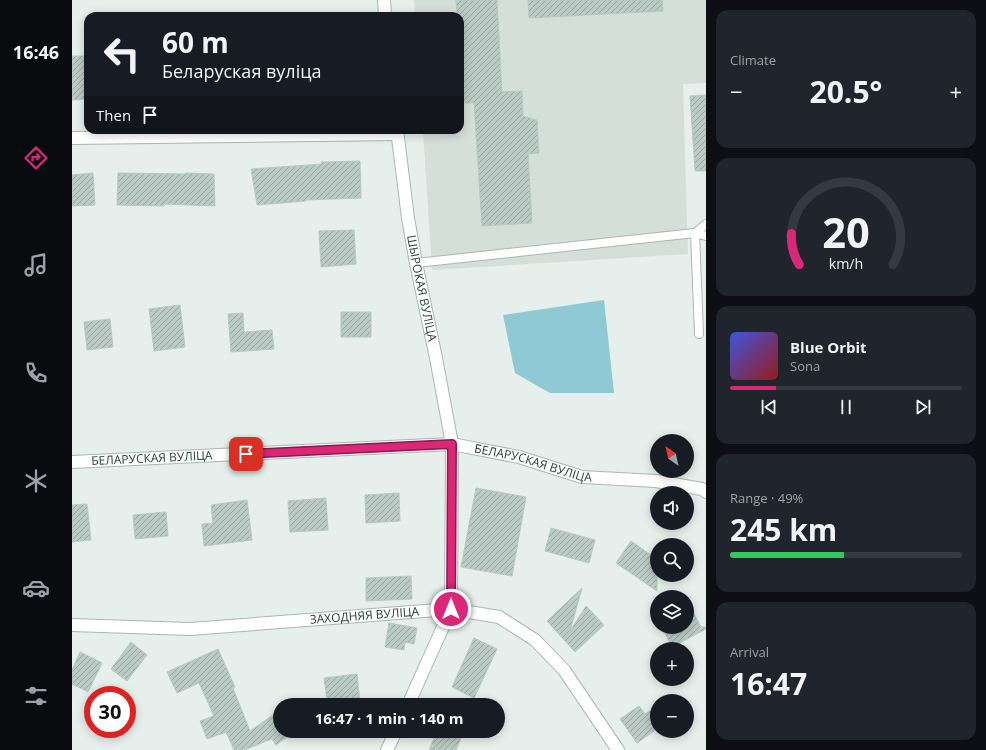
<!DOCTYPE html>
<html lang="en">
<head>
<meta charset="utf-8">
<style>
  body { margin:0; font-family:"Open Sans",sans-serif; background:#20242c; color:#f1f3f6; height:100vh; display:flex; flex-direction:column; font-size:15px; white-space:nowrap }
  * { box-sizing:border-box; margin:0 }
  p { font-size:13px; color:#9ea1a6 }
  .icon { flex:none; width:22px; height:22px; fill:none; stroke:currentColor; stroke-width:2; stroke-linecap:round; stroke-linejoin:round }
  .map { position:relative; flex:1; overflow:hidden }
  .drawer { display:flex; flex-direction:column; gap:10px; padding:10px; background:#0d0f14; width:280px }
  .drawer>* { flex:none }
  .top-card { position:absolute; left:12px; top:12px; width:380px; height:122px; border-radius:12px; box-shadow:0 2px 10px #0003; background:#171b24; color:#f1f3f6; overflow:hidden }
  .needle { width:26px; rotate:327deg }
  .tools { position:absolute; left:578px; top:434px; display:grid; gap:8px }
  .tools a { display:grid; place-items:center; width:44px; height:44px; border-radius:50%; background:#171b24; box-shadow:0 2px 10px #0003; font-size:20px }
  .speed { position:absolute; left:12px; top:686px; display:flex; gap:8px; font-size:20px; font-weight:700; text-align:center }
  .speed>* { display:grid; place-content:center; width:52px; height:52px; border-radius:50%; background:#171b24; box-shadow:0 2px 10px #0003; line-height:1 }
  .speed .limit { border:6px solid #d22; background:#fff; color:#111 }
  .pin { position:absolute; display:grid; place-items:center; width:34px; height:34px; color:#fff; margin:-17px; border-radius:8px; box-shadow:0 2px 6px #0006 }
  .me { position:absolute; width:44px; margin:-22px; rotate:0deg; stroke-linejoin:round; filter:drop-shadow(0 0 3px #0008) }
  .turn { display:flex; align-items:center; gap:14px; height:84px; padding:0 12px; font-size:18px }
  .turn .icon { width:52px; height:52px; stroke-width:2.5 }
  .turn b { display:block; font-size:28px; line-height:34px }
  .then { display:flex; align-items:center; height:38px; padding:0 12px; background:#0003; gap:8px; font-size:15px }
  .big { font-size:30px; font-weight:700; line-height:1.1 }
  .drawer .widget { flex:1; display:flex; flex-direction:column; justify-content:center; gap:6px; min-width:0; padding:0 14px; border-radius:12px; background:#20242c }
  .drawer .dial { align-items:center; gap:0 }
  .dial svg { height:104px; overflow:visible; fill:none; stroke:#363941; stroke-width:7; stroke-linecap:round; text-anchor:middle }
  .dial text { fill:#f1f3f6; stroke:none }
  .song { display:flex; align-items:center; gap:12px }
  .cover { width:48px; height:48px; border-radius:6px; background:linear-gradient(135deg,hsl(230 70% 55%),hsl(0 70% 35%)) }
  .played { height:4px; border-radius:2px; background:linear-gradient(90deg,#db2777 20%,#363941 20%) }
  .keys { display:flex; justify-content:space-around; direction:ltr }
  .heat { display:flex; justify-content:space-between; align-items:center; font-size:22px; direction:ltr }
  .charge { height:6px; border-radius:3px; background:linear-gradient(90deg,#34c759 49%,#363941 0) }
  .trip { position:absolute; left:201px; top:698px; width:232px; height:40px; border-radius:20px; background:#171b24; box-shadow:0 2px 10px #0003; font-weight:700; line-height:40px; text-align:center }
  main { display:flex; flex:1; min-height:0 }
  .tabs { display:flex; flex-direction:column; width:72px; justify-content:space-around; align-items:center; background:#090b0e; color:#9ea1a6 }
  .tabs .icon { width:28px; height:28px }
  .tabs .on { color:#db2777 }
  .tabs b { font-size:18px; color:#f1f3f6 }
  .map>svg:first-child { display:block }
  .built { fill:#d4dfda }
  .water { fill:#8ec9d4 }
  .building { fill:url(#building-hatch); stroke:#b8c9c2 }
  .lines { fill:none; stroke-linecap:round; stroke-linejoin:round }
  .service-casing { stroke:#a8b8b2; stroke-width:10 }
  .minor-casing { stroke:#a8b8b2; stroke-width:14 }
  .service { stroke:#fff; stroke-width:8 }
  .minor { stroke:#fff; stroke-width:12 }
  .route-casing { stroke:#8e194d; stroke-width:10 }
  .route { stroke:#db2777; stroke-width:7 }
  .labels { text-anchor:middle; stroke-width:3; stroke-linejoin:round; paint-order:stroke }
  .street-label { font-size:12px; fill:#24423a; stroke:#f7fbf9 }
</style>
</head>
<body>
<main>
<nav class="tabs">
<b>16:46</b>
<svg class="icon on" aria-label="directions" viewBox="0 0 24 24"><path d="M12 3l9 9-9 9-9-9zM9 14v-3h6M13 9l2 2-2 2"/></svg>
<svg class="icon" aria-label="music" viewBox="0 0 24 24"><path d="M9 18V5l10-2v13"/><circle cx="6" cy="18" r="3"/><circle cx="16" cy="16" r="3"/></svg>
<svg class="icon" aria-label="phone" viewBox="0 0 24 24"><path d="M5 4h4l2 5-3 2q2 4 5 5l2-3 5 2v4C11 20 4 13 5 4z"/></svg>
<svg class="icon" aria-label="climate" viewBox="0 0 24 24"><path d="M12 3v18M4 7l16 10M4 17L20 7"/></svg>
<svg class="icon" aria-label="car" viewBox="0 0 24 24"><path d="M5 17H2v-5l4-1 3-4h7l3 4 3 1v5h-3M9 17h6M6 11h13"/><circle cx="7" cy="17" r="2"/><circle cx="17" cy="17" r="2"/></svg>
<svg class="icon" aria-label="filters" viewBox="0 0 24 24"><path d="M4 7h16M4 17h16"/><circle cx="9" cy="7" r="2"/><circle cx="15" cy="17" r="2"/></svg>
</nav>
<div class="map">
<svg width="634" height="750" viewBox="0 0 634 750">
  <defs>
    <pattern id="building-hatch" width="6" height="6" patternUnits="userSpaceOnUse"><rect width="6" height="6" fill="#bbcac4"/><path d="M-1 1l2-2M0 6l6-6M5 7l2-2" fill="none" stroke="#98a6a0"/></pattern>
  </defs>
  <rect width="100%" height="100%" fill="#e6efeb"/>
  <path class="built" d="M342 0H634V83L611 84 616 254 360 270 351 130H388V16H343Z"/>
  <path class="water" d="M532 300 542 393H478L443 373 431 315Z"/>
  <path class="building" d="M384 0H425L430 92 450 91 451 116 465 120 467 153 456 154 460 223 410 226 402 103H390L388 74V16H385Z
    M456 0H590L591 11 457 18Z
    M0 56H16V99L0 100Z
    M634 95V171H623L618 96Z
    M288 161 289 198 234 200V201L185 205 179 169 250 164 249 162Z
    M21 173 23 205 0 206V175Z
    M46 173 114 174V173L142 174 143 206 92 204V206L45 205Z
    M282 230 284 264 249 267 247 231Z
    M108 305 113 347 82 351 77 309Z
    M269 312H299V337H269Z
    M171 313 172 332 200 330 202 349 159 352 156 314Z
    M38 319 41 347 15 350 12 322Z
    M404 488 454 497 440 576 389 567Z
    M327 493 328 521 294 523 293 495Z
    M254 498 256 530 218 532 216 501Z
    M175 500 180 540 132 546 130 524 141 523 139 505Z
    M15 504 19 540 0 542V505Z
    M94 512 96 536 63 539 61 515Z
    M479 528 523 540 517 563 473 551Z
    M559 541 585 559V591L544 563Z
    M339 576 340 599 294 601V578Z
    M510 588 498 631 514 606 532 625 503 652 475 621Z
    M615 600 629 627H634V629L600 647 590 627H615Z
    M317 623 345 628 342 644 333 642 332 650 313 647Z
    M402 638 425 649 402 698 380 687Z
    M59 642 75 655 55 681 39 669Z
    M146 649 163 687 161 688 178 731 208 710V731H224L204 745 200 739 172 750H162L154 732 135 739 128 721 142 716 127 683 105 693 95 672Z
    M8 652 30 663 16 692 0 684V670Z
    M285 674 288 702 272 704 271 699 255 701 252 678Z
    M567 706 573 714 585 706V729L565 743 548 719Z
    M365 731H392L384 750H357Z"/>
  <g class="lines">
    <g class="service-casing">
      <path id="service" d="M344 263 623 233 634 236
        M627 334 623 233 634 224"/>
    </g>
    <g class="minor-casing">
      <g id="minor">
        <path d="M312 0 313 16"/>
        <path id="s1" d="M325 130 336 218 344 263 364 358 380 444 379 609 336 705"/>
        <path d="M0 138 325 134"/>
        <path id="s2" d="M0 462 380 444 447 457 510 477 584 481 630 489 634 492"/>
        <path id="s3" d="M0 625 118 629 379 609 427 617 463 640 492 670 546 750"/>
        <path d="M315 750 324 731"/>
      </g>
    </g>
    <use href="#service" class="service"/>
    <use href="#minor" class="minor"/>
  </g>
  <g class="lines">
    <g class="route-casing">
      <path id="route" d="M174 454 380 444 379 609"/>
    </g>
    <use href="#route" class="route"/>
  </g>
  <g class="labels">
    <g class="street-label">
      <text dy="4" stroke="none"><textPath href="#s1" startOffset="160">ШЫРОКАЯ ВУЛІЦА</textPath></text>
      <text dy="4" stroke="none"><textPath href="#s2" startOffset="80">БЕЛАРУСКАЯ ВУЛІЦА</textPath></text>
      <text dy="4" stroke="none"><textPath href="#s2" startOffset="464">БЕЛАРУСКАЯ ВУЛІЦА</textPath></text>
      <text dy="4" stroke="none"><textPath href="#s3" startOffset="293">ЗАХОДНЯЯ ВУЛІЦА</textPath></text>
    </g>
  </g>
</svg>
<div class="tools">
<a><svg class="needle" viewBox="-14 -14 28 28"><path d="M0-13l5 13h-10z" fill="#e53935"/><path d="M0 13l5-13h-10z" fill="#9ea1a6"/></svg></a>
<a><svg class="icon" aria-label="sound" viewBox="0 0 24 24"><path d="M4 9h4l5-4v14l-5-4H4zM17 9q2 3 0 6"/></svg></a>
<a><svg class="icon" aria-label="search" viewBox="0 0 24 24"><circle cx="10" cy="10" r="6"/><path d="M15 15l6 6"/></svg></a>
<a><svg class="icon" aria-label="layers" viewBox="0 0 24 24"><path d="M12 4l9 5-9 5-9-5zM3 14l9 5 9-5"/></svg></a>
<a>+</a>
<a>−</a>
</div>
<div class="speed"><div class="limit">30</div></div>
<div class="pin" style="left:174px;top:454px;background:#d93025"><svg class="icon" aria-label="arrive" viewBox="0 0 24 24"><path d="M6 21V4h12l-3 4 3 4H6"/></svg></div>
<svg class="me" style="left:379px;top:609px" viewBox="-20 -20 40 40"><circle r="17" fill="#db2777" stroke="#fff" stroke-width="3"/><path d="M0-11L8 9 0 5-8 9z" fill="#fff"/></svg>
<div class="trip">16:47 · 1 min · 140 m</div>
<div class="top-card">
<div class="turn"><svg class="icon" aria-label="left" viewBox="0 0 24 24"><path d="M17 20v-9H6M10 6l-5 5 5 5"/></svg><div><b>60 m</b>Беларуская вуліца</div></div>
<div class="then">Then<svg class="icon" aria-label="arrive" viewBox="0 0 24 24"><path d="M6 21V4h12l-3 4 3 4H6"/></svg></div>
</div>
</div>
<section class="drawer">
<div class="widget"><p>Climate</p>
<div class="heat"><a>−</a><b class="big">20.5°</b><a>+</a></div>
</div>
<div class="widget dial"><svg viewBox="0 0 100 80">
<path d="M14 69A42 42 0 1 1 86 69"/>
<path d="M14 69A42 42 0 0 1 8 45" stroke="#db2777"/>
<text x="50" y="56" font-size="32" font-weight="700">20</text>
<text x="50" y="72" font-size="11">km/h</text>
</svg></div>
<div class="widget">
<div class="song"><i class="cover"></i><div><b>Blue Orbit</b><p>Sona</p></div></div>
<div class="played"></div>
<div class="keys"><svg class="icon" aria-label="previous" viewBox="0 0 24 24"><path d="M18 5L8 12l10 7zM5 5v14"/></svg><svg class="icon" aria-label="pause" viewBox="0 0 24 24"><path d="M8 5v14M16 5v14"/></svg><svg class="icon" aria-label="next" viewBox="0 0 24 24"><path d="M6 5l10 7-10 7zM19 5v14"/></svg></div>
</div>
<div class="widget"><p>Range · 49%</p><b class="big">245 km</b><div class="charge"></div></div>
<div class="widget"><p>Arrival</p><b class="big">16:47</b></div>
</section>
</main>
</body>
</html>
